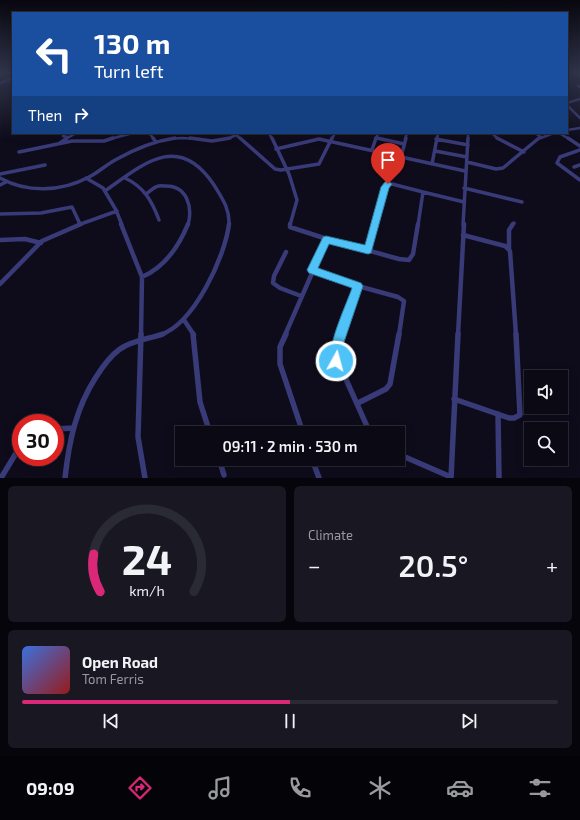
<!DOCTYPE html>
<html lang="en">
<head>
<meta charset="utf-8">
<style>
  body { margin:0; font-family:"Exo 2",sans-serif; background:#181722; color:#f1f3f6; height:100vh; display:flex; flex-direction:column; font-size:15px; white-space:nowrap }
  * { box-sizing:border-box; margin:0 }
  p { font-size:13px; color:#999aa0 }
  .icon { flex:none; width:22px; height:22px; fill:none; stroke:currentColor; stroke-width:2; stroke-linecap:round; stroke-linejoin:round }
  .map { position:relative; height:478px; overflow:hidden }
  .details { display:flex; flex-direction:column; gap:8px; padding:8px; background:#06050b; flex:1 }
  .details>* { flex:none }
  .guide { position:absolute; left:12px; top:12px; width:556px; height:122px; border-radius:0px; box-shadow:0 2px 10px #0003,0 0 0 1px #2a2a34; background:#1a4fa0; color:#fff; overflow:hidden }
  .tools { position:absolute; left:524px; top:370px; display:grid; gap:8px }
  .tools a { display:grid; place-items:center; width:44px; height:44px; border-radius:0px; background:#0a0914; box-shadow:0 2px 10px #0003,0 0 0 1px #2a2a34; font-size:20px }
  .speed { position:absolute; left:12px; top:414px; display:flex; gap:8px; font-size:20px; font-weight:700; text-align:center }
  .speed>* { display:grid; place-content:center; width:52px; height:52px; border-radius:50%; background:#0a0914; box-shadow:0 2px 10px #0003,0 0 0 1px #2a2a34; line-height:1 }
  .speed .limit { border:6px solid #d22; background:#fff; color:#111 }
  .pin { position:absolute; display:grid; place-items:center; width:34px; height:34px; color:#fff; margin:-41px -17px; border-radius:50% 50% 50% 0; rotate:-45deg; box-shadow:0 0 4px #0007 }
  .pin .icon { rotate:45deg }
  .me { position:absolute; width:44px; margin:-22px; rotate:7deg; stroke-linejoin:round; filter:drop-shadow(0 0 3px #0008) }
  .turn { display:flex; align-items:center; gap:14px; height:84px; padding:0 16px; font-size:18px }
  .turn .icon { width:52px; height:52px; stroke-width:2.5 }
  .turn b { display:block; font-size:28px; line-height:34px }
  .then { display:flex; align-items:center; height:38px; padding:0 16px; background:#0003; gap:8px; font-size:15px }
  .big { font-size:30px; font-weight:600; line-height:1.1 }
  .details .tile { flex:1; display:flex; flex-direction:column; justify-content:center; gap:6px; min-width:0; padding:0 14px; border-radius:6px; background:#181722 }
  .details .dial { align-items:center; gap:0 }
  .dial svg { height:104px; overflow:visible; fill:none; stroke:#2a2a34; stroke-width:7; stroke-linecap:round; text-anchor:middle }
  .dial text { fill:#f1f3f6; stroke:none }
  .song { display:flex; align-items:center; gap:12px }
  .cover { width:48px; height:48px; border-radius:6px; background:linear-gradient(135deg,hsl(220 70% 55%),hsl(0 70% 35%)) }
  .played { height:4px; border-radius:2px; background:linear-gradient(90deg,#db2777 50%,#2a2a34 50%) }
  .keys { display:flex; justify-content:space-around; direction:ltr }
  .heat { display:flex; justify-content:space-between; align-items:center; font-size:22px; direction:ltr }
  .details .tiles { flex:1; display:grid; gap:8px; grid-template-columns:1fr 1fr }
  .tile:last-child { grid-column:span 2 }
  .trip { position:absolute; left:175px; top:426px; width:230px; height:40px; border-radius:0px; background:#0a0914; box-shadow:0 2px 10px #0003,0 0 0 1px #2a2a34; font-weight:600; line-height:40px; text-align:center }
  .tab-bar { display:flex; height:64px; justify-content:space-around; align-items:center; background:#040408; color:#999aa0 }
  .tab-bar .icon { width:28px; height:28px }
  .tab-bar .current { color:#db2777 }
  .tab-bar b { font-size:18px; color:#f1f3f6 }
  .map>svg:first-child { display:block }
  .lines { fill:none; stroke-linecap:round; stroke-linejoin:round }
  .river { fill:#0b1d36; fill-rule:evenodd }
  .minor-far3 { stroke:#393a78; stroke-width:2.5 }
  .minor-far2 { stroke:#393a78; stroke-width:3.5 }
  .minor-far1 { stroke:#393a78; stroke-width:4.5 }
  .minor { stroke:#393a78; stroke-width:5.5 }
  .route { fill:#4fc3f7; stroke:#337fa1 }
</style>
</head>
<body>
<div class="map">
<svg width="580" height="478" viewBox="0 0 580 478">
  <rect width="100%" height="100%" fill="#0e0c1b"/>
  <g class="lines">
    <path class="river" d="M567 73 580 74V76L568 74Z"/>
    <path class="minor-far3" d="M0 83 13 78
      M578 86 580 87
      M567 103 580 99
      M567 105 580 118
      M567 130 580 128
      M64 133 63 136 68 137
      M149 133 154 139
      M269 133 272 139
      M492 133 498 139
      M535 133 541 137
      M559 133 569 139
      M237 136 241 139
      M375 138 382 139
      M66 139 76 133
      M110 139 133 133
      M169 139 182 138 199 139
      M227 139 241 133
      M317 139H321
      M332 139 335 133
      M376 139 378 133
      M405 139 407 133
      M436 139H438
      M437 139 438 133
      M468 139V133
      M538 139 554 133"/>
    <path class="minor-far2" d="M153 138 156 142
      M190 138 212 141 230 138
      M240 138 275 169 281 170 319 164 332 138
      M272 138 289 174 297 200 290 225
      M377 138 404 144
      M497 138 524 152
      M568 138 580 146
      M436 139 468 145
      M60 143 67 138
      M276 149 319 139 465 171
      M372 150 376 138
      M580 150 560 157 557 163 580 180
      M435 151 467 157
      M19 152 72 141H104L113 138
      M401 157 406 138
      M467 162 496 169 503 168 539 138
      M432 164 437 138
      M574 167 580 165
      M0 174 45 165
      M0 178C27 193 61 192 89 177 99 172 107 164 117 159 135 149 155 141 175 138
      M86 178 103 188 116 210 122 225
      M125 178C144 187 152 201 159 220
      M0 185 6 182
      M464 188 522 202
      M105 191C144 163 179 132 214 185 222 198 230 209 229 225
      M146 194C149 192 153 188 156 187 159 185 163 186 166 186 187 186 193 207 188 225
      M0 214 41 213 72 207 80 224
      M78 225 117 211
      M375 225 386 185 392 184 423 192
      M418 225 423 192 464 202
      M463 225 468 138
      M512 225 514 223"/>
    <path class="minor-far1" d="M121 224 142 277 141 335
      M463 235 505 246 510 251 516 335
      M327 239 399 259 409 260 413 254 418 224
      M0 240 25 239 41 243
      M509 249V230L513 224
      M368 250 375 224
      M286 252 274 276 273 283 280 288 301 296
      M312 270 358 286 398 297 404 301 399 335
      M142 277C165 267 179 246 188 224
      M0 284 42 241 81 224
      M184 320 194 335
      M160 335C194 324 225 257 229 224
      M285 335 327 239 290 227V224
      M341 335 358 286
      M458 335 464 224"/>
    <path class="minor" d="M141 334 138 437 145 478
      M193 334 200 402 210 433
      M286 334 280 347V364L303 433
      M342 334 336 357 370 433
      M454 399 509 418H514L520 415 516 334
      M358 403 386 389 390 384 399 334
      M498 414 499 478
      M55 429 73 428
      M398 454 451 477
      M219 459 224 475
      M312 459 319 478
      M1 478 21 445
      M65 478C69 441 76 408 96 377 103 366 110 356 120 349 133 340 149 339 163 334
      M451 478 458 334"/>
  </g>
  <linearGradient id="sky" x2="0" y2="1"><stop stop-color="#08070f"/><stop offset="0.52" stop-color="#30344a"/><stop offset="1" stop-color="#30344a" stop-opacity="0"/></linearGradient>
  <rect width="580" height="140" fill="url(#sky)"/>
  <path class="route" d="M388 181 392 184 389 188 371 253 368 254 329 244 318 268 361 283 363 286 343 345 341 365 336 367 332 365C325 348 346 306 352 288L309 273 307 270 323 237 326 236 365 245 381 187 385 182Z"/>
</svg>
<div class="tools">
<a><svg class="icon" aria-label="sound" viewBox="0 0 24 24"><path d="M4 9h4l5-4v14l-5-4H4zM17 9q2 3 0 6"/></svg></a>
<a><svg class="icon" aria-label="search" viewBox="0 0 24 24"><circle cx="10" cy="10" r="6"/><path d="M15 15l6 6"/></svg></a>
</div>
<div class="speed"><div class="limit">30</div></div>
<div class="pin" style="left:388px;top:184px;background:#d93025"><svg class="icon" aria-label="arrive" viewBox="0 0 24 24"><path d="M6 21V4h12l-3 4 3 4H6"/></svg></div>
<svg class="me" style="left:336px;top:361px" viewBox="-20 -20 40 40"><circle r="17" fill="#4fc3f7" stroke="#fff" stroke-width="3"/><path d="M0-11L8 9 0 5-8 9z" fill="#fff"/></svg>
<div class="trip">09:11 · 2 min · 530 m</div>
<div class="guide">
<div class="turn"><svg class="icon" aria-label="left" viewBox="0 0 24 24"><path d="M17 20v-9H6M10 6l-5 5 5 5"/></svg><div><b>130 m</b>Turn left</div></div>
<div class="then">Then<svg class="icon" aria-label="right" viewBox="0 0 24 24"><path d="M7 20v-9h11M14 6l5 5-5 5"/></svg></div>
</div>
</div>
<section class="details">
<div class="tiles">
<div class="tile dial"><svg viewBox="0 0 100 80">
<path d="M14 69A42 42 0 1 1 86 69"/>
<path d="M14 69A42 42 0 0 1 9 40" stroke="#db2777"/>
<text x="50" y="56" font-size="32" font-weight="700">24</text>
<text x="50" y="72" font-size="11">km/h</text>
</svg></div>
<div class="tile"><p>Climate</p>
<div class="heat"><a>−</a><b class="big">20.5°</b><a>+</a></div>
</div>
<div class="tile">
<div class="song"><i class="cover"></i><div><b>Open Road</b><p>Tom Ferris</p></div></div>
<div class="played"></div>
<div class="keys"><svg class="icon" aria-label="previous" viewBox="0 0 24 24"><path d="M18 5L8 12l10 7zM5 5v14"/></svg><svg class="icon" aria-label="pause" viewBox="0 0 24 24"><path d="M8 5v14M16 5v14"/></svg><svg class="icon" aria-label="next" viewBox="0 0 24 24"><path d="M6 5l10 7-10 7zM19 5v14"/></svg></div>
</div>
</div>
</section>
<nav class="tab-bar">
<b>09:09</b>
<svg class="icon current" aria-label="directions" viewBox="0 0 24 24"><path d="M12 3l9 9-9 9-9-9zM9 14v-3h6M13 9l2 2-2 2"/></svg>
<svg class="icon" aria-label="music" viewBox="0 0 24 24"><path d="M9 18V5l10-2v13"/><circle cx="6" cy="18" r="3"/><circle cx="16" cy="16" r="3"/></svg>
<svg class="icon" aria-label="phone" viewBox="0 0 24 24"><path d="M5 4h4l2 5-3 2q2 4 5 5l2-3 5 2v4C11 20 4 13 5 4z"/></svg>
<svg class="icon" aria-label="climate" viewBox="0 0 24 24"><path d="M12 3v18M4 7l16 10M4 17L20 7"/></svg>
<svg class="icon" aria-label="car" viewBox="0 0 24 24"><path d="M5 17H2v-5l4-1 3-4h7l3 4 3 1v5h-3M9 17h6M6 11h13"/><circle cx="7" cy="17" r="2"/><circle cx="17" cy="17" r="2"/></svg>
<svg class="icon" aria-label="filters" viewBox="0 0 24 24"><path d="M4 7h16M4 17h16"/><circle cx="9" cy="7" r="2"/><circle cx="15" cy="17" r="2"/></svg>
</nav>
</body>
</html>
